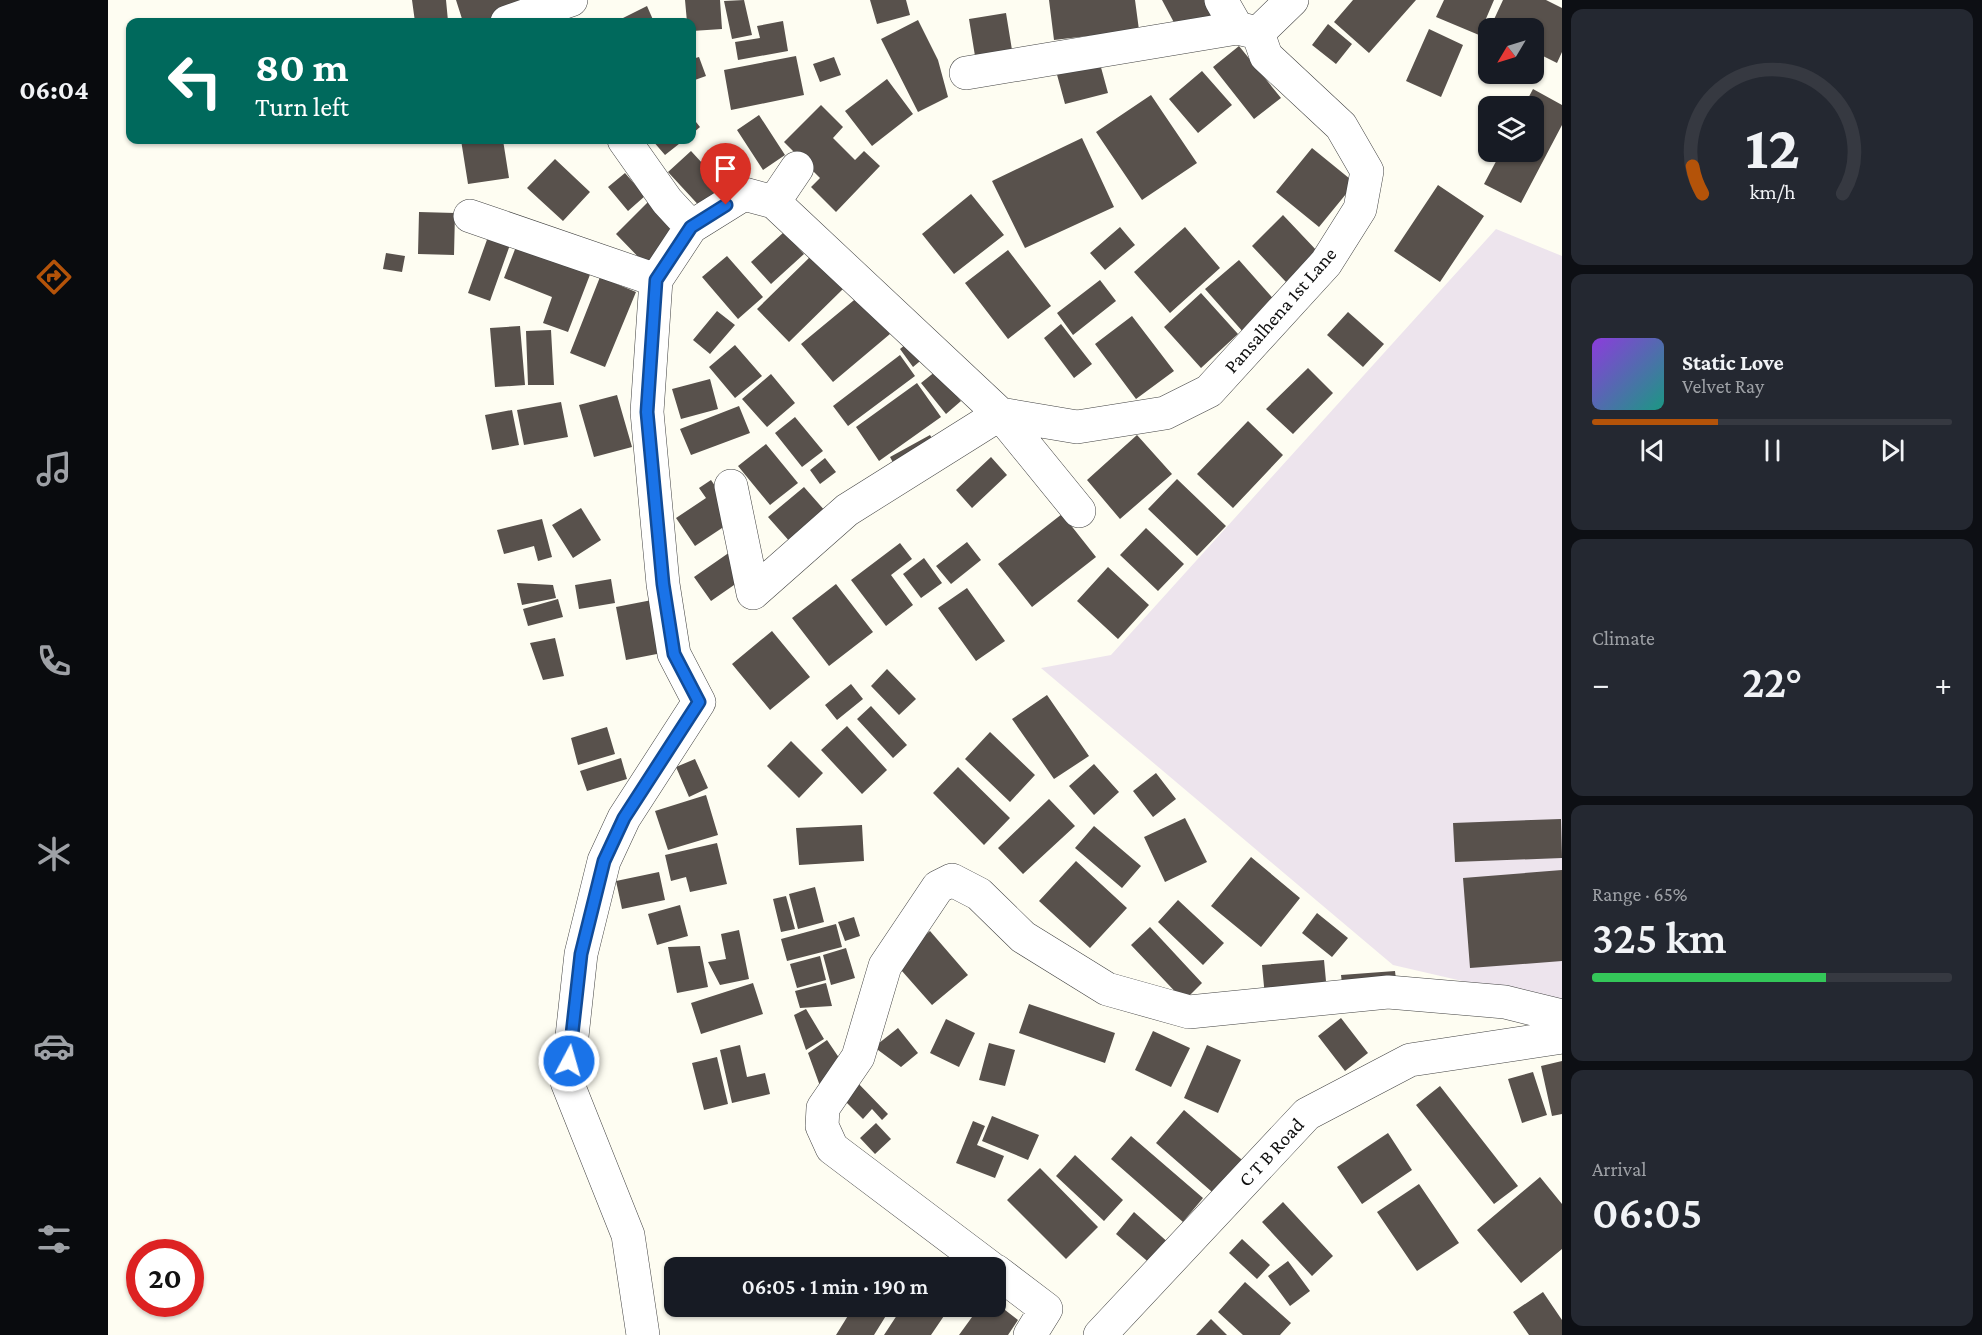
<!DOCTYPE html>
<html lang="en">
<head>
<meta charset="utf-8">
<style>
  body { margin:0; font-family:"Crimson Pro",serif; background:#242831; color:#f1f3f6; height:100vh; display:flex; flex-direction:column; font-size:22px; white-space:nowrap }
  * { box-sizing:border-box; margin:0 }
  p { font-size:20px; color:#9ea1a6 }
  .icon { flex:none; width:33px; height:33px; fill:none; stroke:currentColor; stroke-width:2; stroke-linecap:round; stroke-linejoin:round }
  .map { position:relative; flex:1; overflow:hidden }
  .details { display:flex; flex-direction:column; gap:9px; padding:9px; background:#0d0f14; width:420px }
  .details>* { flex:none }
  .banner { position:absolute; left:18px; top:18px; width:570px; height:126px; border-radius:12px; box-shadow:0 2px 4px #0004; background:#00695c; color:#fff; overflow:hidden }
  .needle { width:39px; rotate:232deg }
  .controls { position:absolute; left:1370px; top:18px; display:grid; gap:12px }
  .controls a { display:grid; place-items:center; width:66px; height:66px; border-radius:12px; background:#171b24; box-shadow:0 2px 4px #0004; font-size:30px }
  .speed { position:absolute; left:18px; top:1239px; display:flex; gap:12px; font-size:30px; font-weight:700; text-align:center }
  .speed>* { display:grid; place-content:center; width:78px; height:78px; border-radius:50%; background:#171b24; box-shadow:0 2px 4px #0004; line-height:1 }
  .speed .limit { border:9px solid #d22; background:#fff; color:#111 }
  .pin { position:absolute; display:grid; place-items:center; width:51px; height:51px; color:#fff; margin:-62px -26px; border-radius:50% 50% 50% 0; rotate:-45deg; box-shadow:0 0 6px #0007 }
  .pin .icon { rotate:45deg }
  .me { position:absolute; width:66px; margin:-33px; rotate:6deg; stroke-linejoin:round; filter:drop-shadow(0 0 4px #0008) }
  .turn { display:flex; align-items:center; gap:21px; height:126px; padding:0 30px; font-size:27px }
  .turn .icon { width:78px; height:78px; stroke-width:2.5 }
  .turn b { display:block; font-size:42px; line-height:51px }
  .big { font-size:45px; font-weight:600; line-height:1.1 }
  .details .card { flex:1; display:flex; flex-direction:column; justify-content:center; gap:9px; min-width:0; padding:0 21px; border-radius:12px; background:#242831 }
  .details .dial { align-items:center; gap:0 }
  .dial svg { height:156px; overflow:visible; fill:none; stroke:#363941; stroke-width:7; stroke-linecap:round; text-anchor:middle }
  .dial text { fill:#f1f3f6; stroke:none }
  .song { display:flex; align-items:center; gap:18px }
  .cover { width:72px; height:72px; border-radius:9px; background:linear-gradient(135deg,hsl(270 70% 55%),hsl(170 70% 35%)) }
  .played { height:6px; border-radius:3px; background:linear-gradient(90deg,#b45309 35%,#363941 35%) }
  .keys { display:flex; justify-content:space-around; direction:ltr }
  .heat { display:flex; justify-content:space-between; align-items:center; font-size:33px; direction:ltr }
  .charge { height:9px; border-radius:4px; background:linear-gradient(90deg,#34c759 65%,#363941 0) }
  .trip { position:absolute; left:556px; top:1257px; width:342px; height:60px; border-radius:12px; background:#171b24; box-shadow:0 2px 4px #0004; font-weight:600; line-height:60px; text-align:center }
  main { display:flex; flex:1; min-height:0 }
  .dock { display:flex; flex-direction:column; width:108px; justify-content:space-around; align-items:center; background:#090b0e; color:#9ea1a6 }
  .dock .icon { width:42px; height:42px }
  .dock .active { color:#b45309 }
  .dock b { font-size:27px; color:#f1f3f6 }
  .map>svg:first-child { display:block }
  .industrial { fill:#ede4ed }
  .building { fill:#58514c }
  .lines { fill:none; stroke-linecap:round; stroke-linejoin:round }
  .minor-casing { stroke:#424242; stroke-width:34 }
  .minor { stroke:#fff; stroke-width:33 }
  .route-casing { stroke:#114b97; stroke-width:15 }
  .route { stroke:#1a73e8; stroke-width:10 }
  .labels { text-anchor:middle; stroke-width:6; stroke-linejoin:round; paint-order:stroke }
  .street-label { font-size:20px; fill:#0f0f0f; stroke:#fff }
</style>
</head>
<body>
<main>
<nav class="dock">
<b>06:04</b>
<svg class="icon active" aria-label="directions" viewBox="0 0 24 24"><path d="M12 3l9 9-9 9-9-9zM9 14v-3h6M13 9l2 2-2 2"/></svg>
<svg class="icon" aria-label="music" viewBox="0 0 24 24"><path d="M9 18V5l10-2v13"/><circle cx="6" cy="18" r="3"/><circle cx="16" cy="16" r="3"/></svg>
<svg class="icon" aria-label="phone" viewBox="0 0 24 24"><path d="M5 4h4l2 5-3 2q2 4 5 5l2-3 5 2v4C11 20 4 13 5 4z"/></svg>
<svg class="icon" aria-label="climate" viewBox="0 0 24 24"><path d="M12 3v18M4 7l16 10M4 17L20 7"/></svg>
<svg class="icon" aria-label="car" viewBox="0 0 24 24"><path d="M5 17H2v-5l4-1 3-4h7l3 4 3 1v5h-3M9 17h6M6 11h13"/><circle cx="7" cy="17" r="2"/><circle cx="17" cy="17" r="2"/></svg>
<svg class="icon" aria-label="filters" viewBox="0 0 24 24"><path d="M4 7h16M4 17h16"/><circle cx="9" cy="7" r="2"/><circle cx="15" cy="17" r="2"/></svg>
</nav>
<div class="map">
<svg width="1454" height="1335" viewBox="0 0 1454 1335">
  <rect width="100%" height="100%" fill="#fefdf2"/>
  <path class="industrial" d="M1388 229 1454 256V1004L1285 965 933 668 1003 655Z"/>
  <path class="building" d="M304 0H338L340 21 307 22Z
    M348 0H421L423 9 372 22H355Z
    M577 0H612L614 29 584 31V22H579Z
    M636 0 644 35 624 39 616 1Z
    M762 0H798L802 15 769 24Z
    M941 0H1027L1031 30 946 40Z
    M1054 0H1108L1113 10 1071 32Z
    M1245 0H1308L1261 53 1226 22Z
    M1336 0H1386L1371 35 1328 17Z
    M1395 0H1438L1454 8V52L1449 63 1425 51V28H1382Z
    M539 6 546 22H517L515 18Z
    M898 13 904 50 867 56 861 19Z
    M810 20 830 60 840 97 810 112 773 39Z
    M675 21 680 51 630 60 627 42 652 38 649 26Z
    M1220 24 1244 44 1228 64 1204 45Z
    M1321 29 1355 45 1333 97 1298 81Z
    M1131 46 1173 98 1146 119 1105 67Z
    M688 56 696 95 623 110 616 70Z
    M591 57 598 76 584 81V59Z
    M726 57 733 75 712 82 705 64Z
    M991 60 1000 93 957 104 948 71Z
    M1094 71 1124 105 1090 133 1061 99Z
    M779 79 805 114 764 146 737 111Z
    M1425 89 1454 105V125L1413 203 1376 184 1393 152H1425V106H1416Z
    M1043 95 1089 163 1034 200 988 132Z
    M713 105 735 127 725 138 747 160 756 151 772 166 728 212 703 187 712 178 676 142Z
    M651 115 677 155 655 170 629 130Z
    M584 117 592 127 584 134Z
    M974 138 1006 207 917 248 884 181Z
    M353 140H395L401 178 360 184Z
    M544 140H576L557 155Z
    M1204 148 1247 183 1211 227 1168 192Z
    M583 151 619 190 596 211 560 172Z
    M447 159 482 192 455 221 419 188Z
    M517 173 537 196 520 211 500 187Z
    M1330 185 1376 216 1332 282 1286 251Z
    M863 194 896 235 846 274 814 234Z
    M541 201 573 234 540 267 508 234Z
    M311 212 347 213 346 255 310 254Z
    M1175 215 1210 252 1178 282 1144 246Z
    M1012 227 1027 245 997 270 982 253Z
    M1077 227 1112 268 1062 313 1026 272Z
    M676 232 696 254 663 284 643 262Z
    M381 234 403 242 382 301 360 293Z
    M409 244 483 272 460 332 435 323 444 297 396 278Z
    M900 250 943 306 900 339 857 283Z
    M278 253 297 256 294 272 275 269Z
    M619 256 655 297 630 319 594 277Z
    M703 256 735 289 681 342 649 309Z
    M1131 260 1169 303 1136 333 1097 289Z
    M492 277 528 292 497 367 462 353Z
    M992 280 1008 301 965 335 949 313Z
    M1093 293 1130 334 1093 368 1056 327Z
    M751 296 782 334 725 382 693 344Z
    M609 311 627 325 602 354 585 340Z
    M1240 312 1276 344 1255 367 1219 335Z
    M1024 316 1066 371 1028 399 987 344Z
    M953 324 984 364 966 378 936 338Z
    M412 326 417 385 387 387 382 328Z
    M443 330 446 385H420L418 331Z
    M803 340 817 357 805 367 792 349Z
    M627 345 654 376 627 398 601 367Z
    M792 355 807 376 740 426 725 406Z
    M1200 368 1225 393 1185 434 1158 409Z
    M828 371 853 401 838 414 813 383Z
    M663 374 687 403 659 427 634 399Z
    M602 379 610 409 573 419 564 389Z
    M809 383 833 417 771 461 748 427Z
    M509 395 524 447 486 457 471 405Z
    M453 402 460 437 416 445 409 410Z
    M631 406 642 433 583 455 572 429Z
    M404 410 411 445 384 450 377 415Z
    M687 417 715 451 694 467 667 433Z
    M1140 421 1175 455 1125 508 1089 474Z
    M822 435 830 448 789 470 782 457Z
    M1029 435 1064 474 1012 519 979 480Z
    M658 444 690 483 662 505 630 466Z
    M883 457 899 475 864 508 848 490Z
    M717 458 728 472 712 484 702 470Z
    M1069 479 1118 526 1089 556 1040 509Z
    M603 480 629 518 587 546 568 518 598 498 591 488Z
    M696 487 718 512 683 543 660 517Z
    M473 508 493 540 465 558 444 525Z
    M954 514 988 557 924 607 890 564Z
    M434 519 444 557 430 561 426 546 396 554 389 530Z
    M1038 528 1076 564 1050 591 1012 555Z
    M859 542 873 560 843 584 828 566Z
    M792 543 804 559 783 575 805 605 778 626 743 580Z
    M622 552 639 576 603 601 586 577Z
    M816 558 834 583 813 598 795 574Z
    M1000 567 1041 605 1010 639 969 601Z
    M503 579 507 603 471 609 467 585Z
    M409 583 445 585 448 598 414 605Z
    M728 584 765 632 721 666 684 618Z
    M859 588 897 641 868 661 830 608Z
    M450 599 455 617 420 626 415 609Z
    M544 600 554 653 518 660 508 607Z
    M664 631 702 677 662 710 624 664Z
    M447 638 456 676 435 680 422 643Z
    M779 669 808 699 791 715 763 686Z
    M743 684 755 699 729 720 717 705Z
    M939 695 981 756 946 779 904 719Z
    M763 706 799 745 785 758 749 719Z
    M739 726 779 770 754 794 713 750Z
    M499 727 507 754 470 765 463 738Z
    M882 732 927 775 902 802 857 759Z
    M683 741 715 773 691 798 659 766Z
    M513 758 519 779 479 791 472 771Z
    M587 759 600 788 581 797 568 767Z
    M986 764 1011 792 986 815 961 786Z
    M850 767 902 818 876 845 825 793Z
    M1048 773 1068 799 1045 817 1025 791Z
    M598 795 610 835 560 850 547 811Z
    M941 799 967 826 915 874 890 848Z
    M1077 818 1099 862 1057 882 1036 837Z
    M1453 819 1454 858 1347 862 1345 823Z
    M754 825 756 861 691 865 688 828Z
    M986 826 1033 866 1014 888 967 848Z
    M609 843 619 884 582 892 578 877 563 881 557 855Z
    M1143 857 1192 898 1153 947 1103 906Z
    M968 861 1019 908 982 948 931 901Z
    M1454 870V961L1362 968 1355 878Z
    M551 872 557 900 514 909 508 881Z
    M707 887 716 922 690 929 681 894Z
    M678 896 687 929 673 932 665 899Z
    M1070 900 1116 943 1095 965 1050 922Z
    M572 905 580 936 549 945 540 914Z
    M1209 913 1240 938 1224 957 1194 933Z
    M746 917 752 936 737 941 730 922Z
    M728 924 734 947 679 961 673 939Z
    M1042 927 1094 983 1076 1001 1023 945Z
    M631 930 641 979 612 985 600 962 618 959 613 934Z
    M822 931 860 975 824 1005 786 962Z
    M592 946 600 987 569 993 560 947Z
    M738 948 747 978 723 985 715 955Z
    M712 956 718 980 689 988 682 964Z
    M1216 960 1219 992 1157 997 1154 965Z
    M1287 971 1289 989 1235 992 1233 975Z
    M645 983 655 1014 593 1034 583 1003Z
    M718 983 724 1006 692 1008 687 991Z
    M921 1004 1007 1033 997 1063 911 1033Z
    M698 1009 716 1039 698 1050 686 1015Z
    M1233 1018 1260 1053 1237 1071 1210 1036Z
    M838 1019 867 1033 851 1067 822 1053Z
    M790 1028 810 1053 793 1067 766 1047Z
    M1045 1031 1082 1048 1063 1087 1027 1070Z
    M719 1040 738 1068 712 1086 700 1053Z
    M881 1043 907 1050 897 1086 871 1080Z
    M632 1045 639 1077 657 1073 662 1094 624 1103 612 1050Z
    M1099 1045 1133 1060 1110 1113 1076 1098Z
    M609 1057 620 1104 596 1110 584 1063Z
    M1454 1061V1114L1444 1116 1433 1066Z
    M1425 1072 1439 1115 1414 1123 1400 1079Z
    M746 1079 780 1114 774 1120 764 1109 755 1119 731 1095Z
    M1332 1086 1410 1186 1386 1204 1308 1105Z
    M1076 1110 1140 1165 1111 1198 1048 1143Z
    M884 1116 931 1135 920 1160 874 1141Z
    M865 1121 877 1126 869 1145 896 1156 887 1178 848 1163Z
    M768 1123 783 1139 767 1154 752 1138Z
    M1280 1133 1304 1170 1254 1204 1229 1167Z
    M1023 1136 1095 1198 1075 1222 1003 1159Z
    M967 1155 1015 1200 996 1221 948 1176Z
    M932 1168 990 1227 958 1259 899 1200Z
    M1432 1177 1454 1204V1249L1413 1283 1369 1230Z
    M1311 1184 1351 1243 1309 1271 1269 1212Z
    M1175 1202 1225 1256 1204 1276 1154 1222Z
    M1026 1212 1063 1245 1045 1266 1008 1234Z
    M1134 1239 1162 1265 1149 1279 1121 1253Z
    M1180 1261 1202 1291 1182 1306 1160 1276Z
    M1137 1282 1183 1323 1172 1335H1135L1110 1312Z
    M1435 1292 1454 1320V1335H1421L1405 1312Z
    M888 1303 910 1320 900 1335H851L872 1306H888Z
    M746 1306H784L766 1335H728Z
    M795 1306H840L842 1307 823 1335H776Z
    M1103 1319 1119 1335H1088Z"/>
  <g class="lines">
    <g class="minor-casing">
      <path id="minor" d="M1113 0 1129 28
        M399 22 463 0
        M858 73 1129 28 1150 33
        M516 140 559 201 583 227
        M666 202 689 168
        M362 216 548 280
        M623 486 645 593
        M645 593 739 510 892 414 971 511
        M883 1268 724 1148 714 1126 715 1108 750 1057 777 966 830 887 844 880 871 894 915 937 999 989 1081 1012 1280 992 1397 1002 1454 1016
        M888 1271 938 1309 922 1335
        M535 1335 520 1235 459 1082 473 954 496 861 516 818 591 702 566 654 555 584 539 412 548 280 583 227 636 194 666 202 892 414 969 427 1057 413 1101 391 1218 263 1252 209 1259 171 1233 126 1158 56 1150 33 1184 0
        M992 1335 1199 1114 1302 1060 1454 1037"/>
    </g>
    <use href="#minor" class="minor"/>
  </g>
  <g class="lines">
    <g class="route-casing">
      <path id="route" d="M461 1061 473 954 496 861 516 818 591 702 566 654 555 584 539 412 548 280 583 227 618 205"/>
    </g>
    <use href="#route" class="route"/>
  </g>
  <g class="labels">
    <g class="street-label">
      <text transform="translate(1172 310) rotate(-49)" y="7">Pansalhena 1st Lane</text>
      <text transform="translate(1163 1152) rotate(-47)" y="7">C T B Road</text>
    </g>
  </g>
</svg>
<div class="controls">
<a><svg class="needle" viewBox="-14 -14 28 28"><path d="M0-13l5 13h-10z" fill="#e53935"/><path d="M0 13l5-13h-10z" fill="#9ea1a6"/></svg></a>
<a><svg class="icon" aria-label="layers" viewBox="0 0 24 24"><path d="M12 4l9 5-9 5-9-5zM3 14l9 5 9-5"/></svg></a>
</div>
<div class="speed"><div class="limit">20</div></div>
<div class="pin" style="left:618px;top:205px;background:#d93025"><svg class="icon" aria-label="arrive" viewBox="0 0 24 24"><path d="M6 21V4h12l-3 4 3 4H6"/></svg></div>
<svg class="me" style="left:461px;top:1061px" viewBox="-20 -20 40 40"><circle r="17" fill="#1a73e8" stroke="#fff" stroke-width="3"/><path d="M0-11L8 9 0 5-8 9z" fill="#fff"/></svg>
<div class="trip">06:05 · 1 min · 190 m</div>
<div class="banner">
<div class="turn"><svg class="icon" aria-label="left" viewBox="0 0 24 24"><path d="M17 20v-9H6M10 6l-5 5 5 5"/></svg><div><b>80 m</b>Turn left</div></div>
</div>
</div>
<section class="details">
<div class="card dial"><svg viewBox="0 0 100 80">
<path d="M14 69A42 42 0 1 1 86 69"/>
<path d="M14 69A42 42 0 0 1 9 55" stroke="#b45309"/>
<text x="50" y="56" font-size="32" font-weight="700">12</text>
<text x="50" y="72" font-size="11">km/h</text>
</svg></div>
<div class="card">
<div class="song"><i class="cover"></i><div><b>Static Love</b><p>Velvet Ray</p></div></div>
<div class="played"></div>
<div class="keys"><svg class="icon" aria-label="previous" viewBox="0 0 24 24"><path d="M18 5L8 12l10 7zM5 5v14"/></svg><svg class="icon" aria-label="pause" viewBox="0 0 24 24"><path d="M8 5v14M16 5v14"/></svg><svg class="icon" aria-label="next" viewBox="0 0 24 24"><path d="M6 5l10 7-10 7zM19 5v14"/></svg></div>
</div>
<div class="card"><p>Climate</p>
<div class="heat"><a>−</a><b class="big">22°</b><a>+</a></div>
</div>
<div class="card"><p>Range · 65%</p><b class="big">325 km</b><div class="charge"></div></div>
<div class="card"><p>Arrival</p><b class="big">06:05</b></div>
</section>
</main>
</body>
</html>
